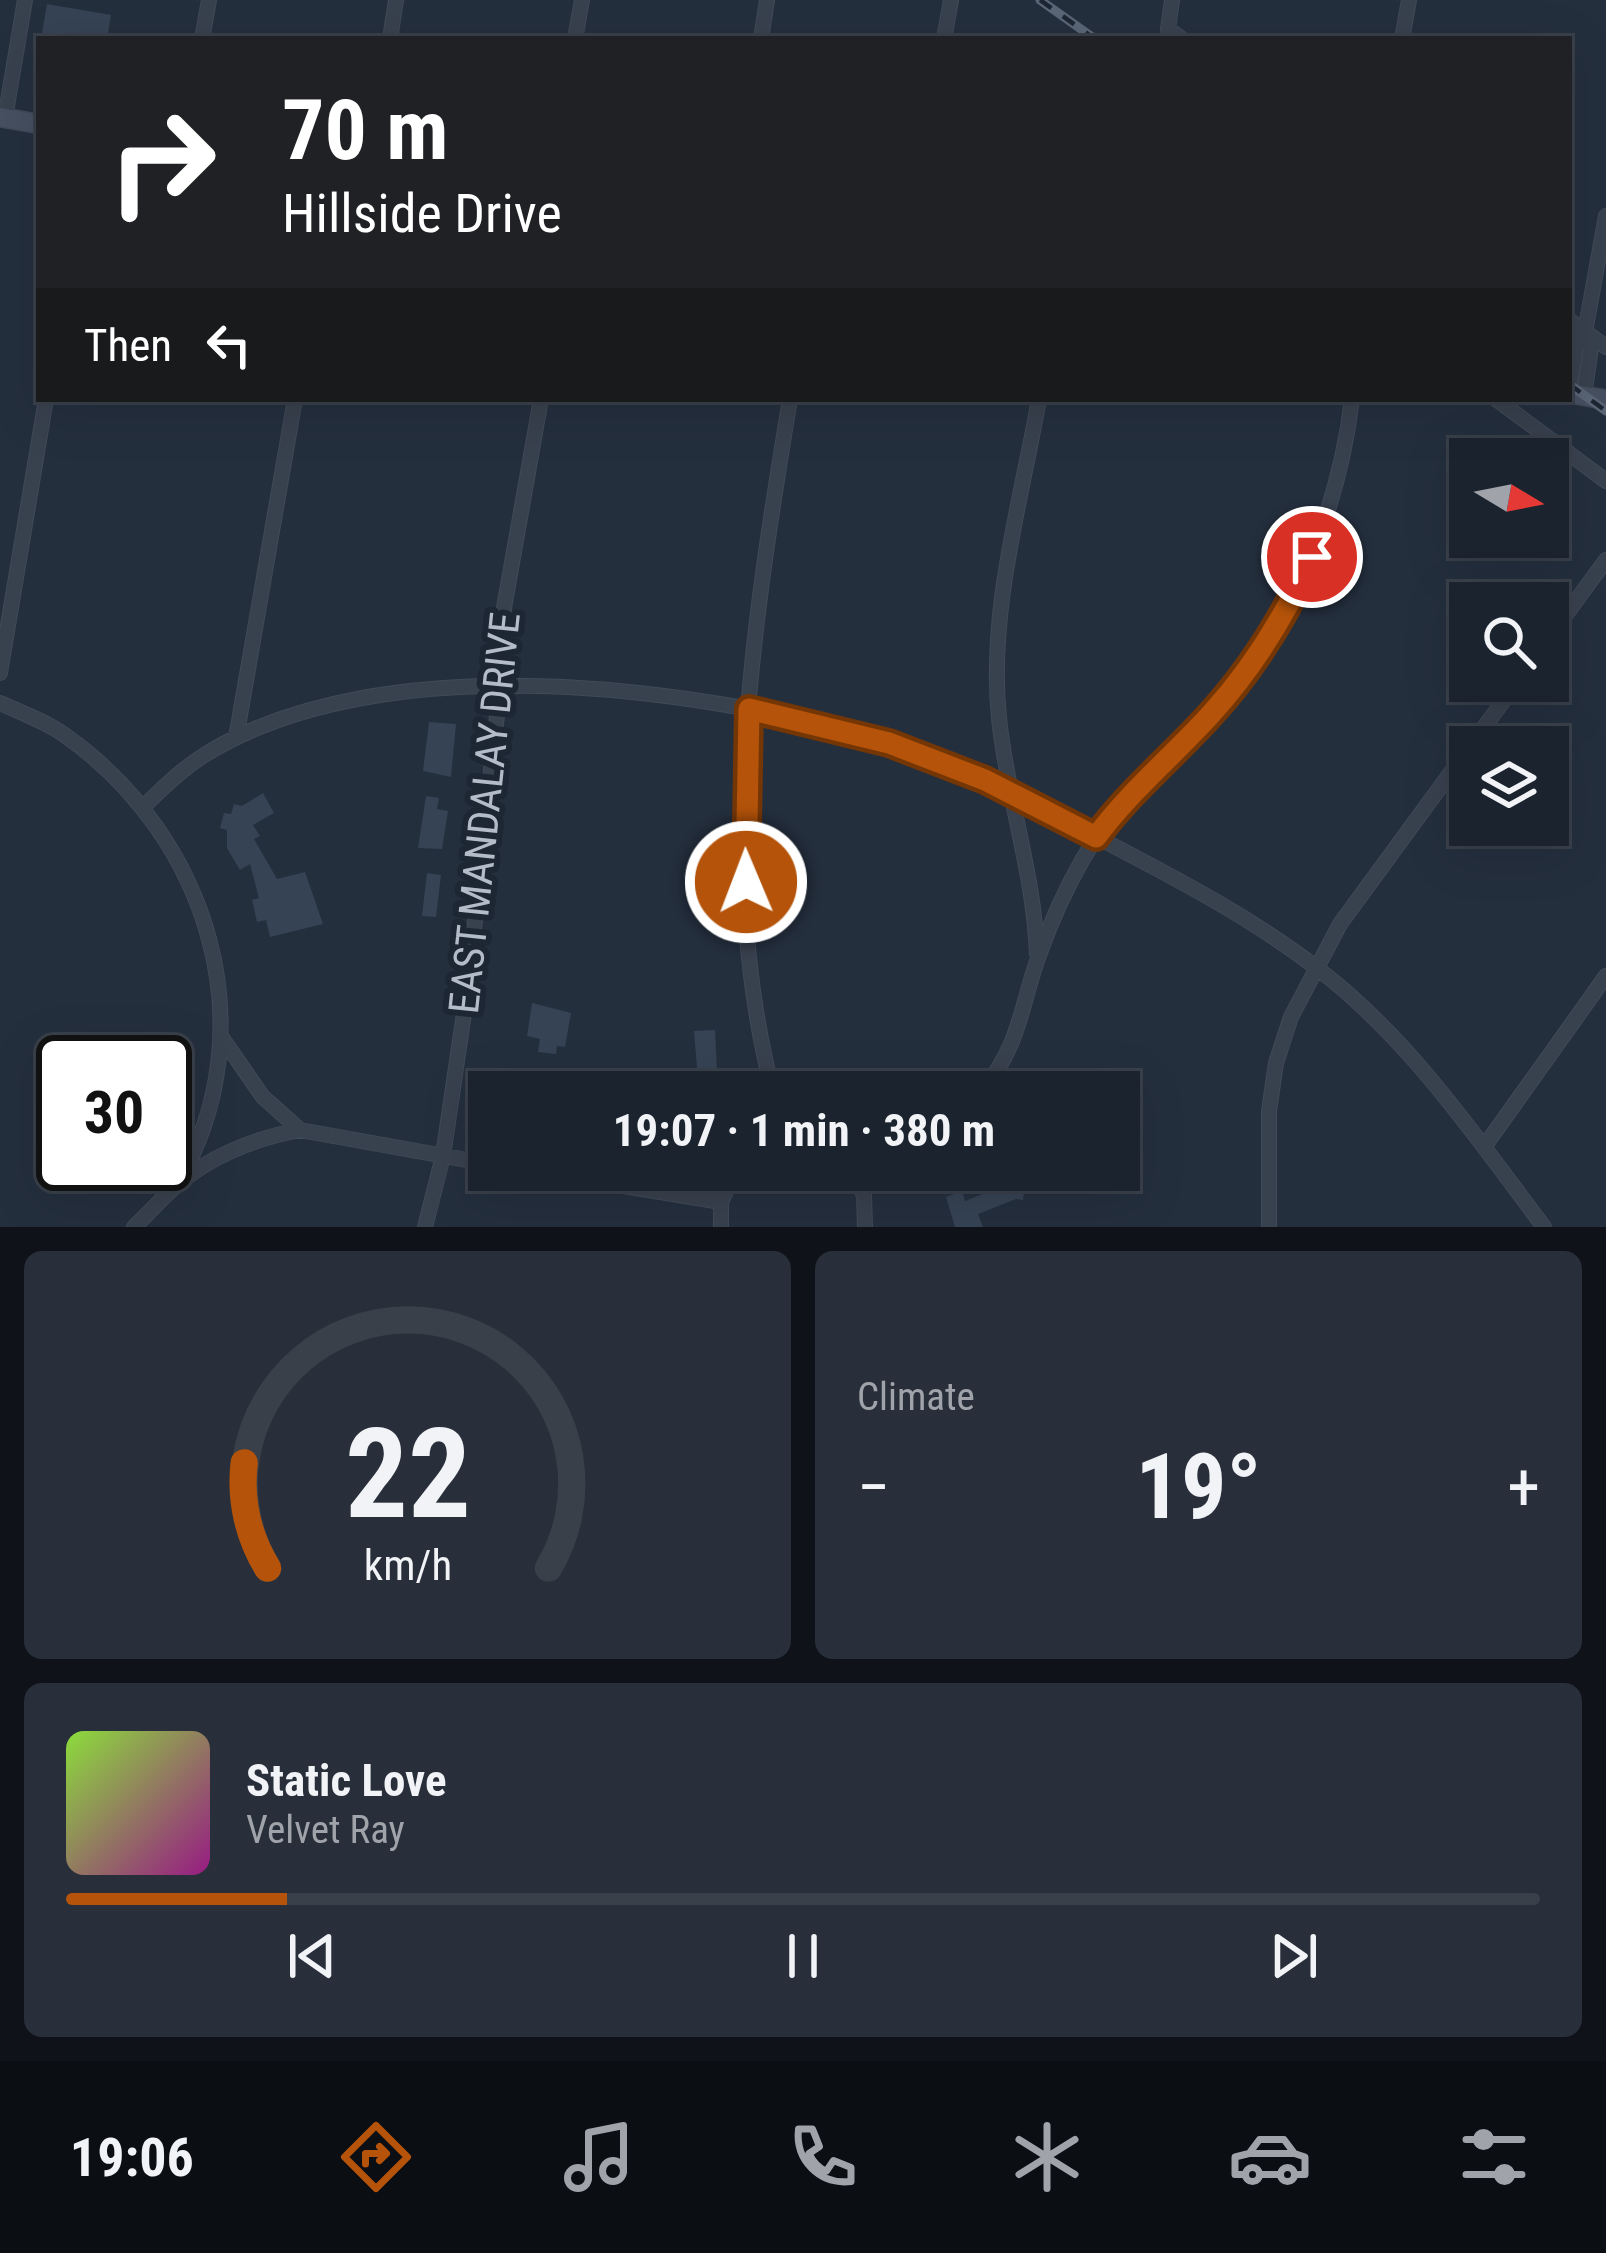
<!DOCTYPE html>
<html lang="en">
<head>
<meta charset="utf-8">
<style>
  body { margin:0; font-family:"Roboto Condensed",sans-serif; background:#282f3a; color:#f1f3f6; height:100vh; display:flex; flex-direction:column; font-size:45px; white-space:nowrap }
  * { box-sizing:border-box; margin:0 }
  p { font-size:39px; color:#a0a4aa }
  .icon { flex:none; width:66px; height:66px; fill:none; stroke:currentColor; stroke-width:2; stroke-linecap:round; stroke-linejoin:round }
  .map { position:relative; height:1227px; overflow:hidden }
  .panel { display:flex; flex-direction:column; gap:24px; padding:24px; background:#0f1319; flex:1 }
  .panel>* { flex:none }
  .hud { position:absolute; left:36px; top:36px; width:1536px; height:366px; border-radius:0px; box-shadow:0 12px 48px #0002,0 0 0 3px #39404a; background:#202124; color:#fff; overflow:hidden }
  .needle { width:78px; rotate:100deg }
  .tools { position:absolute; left:1449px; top:438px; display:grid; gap:24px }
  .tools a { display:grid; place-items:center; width:120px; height:120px; border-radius:0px; background:#1b232e; box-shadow:0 12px 48px #0002,0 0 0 3px #39404a; font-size:60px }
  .speed { position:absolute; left:36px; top:1035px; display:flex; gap:24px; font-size:60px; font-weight:700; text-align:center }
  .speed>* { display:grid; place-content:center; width:156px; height:156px; border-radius:50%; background:#1b232e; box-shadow:0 12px 48px #0002,0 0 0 3px #39404a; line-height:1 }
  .speed .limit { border:6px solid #111; border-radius:18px; background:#fff; color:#111 }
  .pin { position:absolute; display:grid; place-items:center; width:102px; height:102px; color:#fff; margin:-51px; border:6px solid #fff; border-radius:50%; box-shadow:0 3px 12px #0007 }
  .me { position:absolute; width:132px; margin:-66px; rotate:359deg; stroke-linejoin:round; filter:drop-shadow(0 0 9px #0008) }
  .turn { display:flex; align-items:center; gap:42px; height:252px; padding:0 48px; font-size:54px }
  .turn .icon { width:156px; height:156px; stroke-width:2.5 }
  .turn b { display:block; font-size:84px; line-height:102px }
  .then { display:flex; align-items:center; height:114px; padding:0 48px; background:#0003; gap:24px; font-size:45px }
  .big { font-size:90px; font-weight:700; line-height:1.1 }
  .panel .tile { flex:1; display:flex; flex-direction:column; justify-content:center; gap:18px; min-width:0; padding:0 42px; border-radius:18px; background:#282f3a }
  .panel .dial { align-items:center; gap:0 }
  .dial svg { height:312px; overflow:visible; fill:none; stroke:#39404a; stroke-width:7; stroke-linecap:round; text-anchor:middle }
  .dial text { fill:#f1f3f6; stroke:none }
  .song { display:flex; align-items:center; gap:36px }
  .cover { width:144px; height:144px; border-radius:18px; background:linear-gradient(135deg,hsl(90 70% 55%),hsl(310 70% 35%)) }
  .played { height:12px; border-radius:6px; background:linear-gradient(90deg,#b45309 15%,#39404a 15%) }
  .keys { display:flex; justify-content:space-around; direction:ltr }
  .heat { display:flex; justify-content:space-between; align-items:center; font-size:66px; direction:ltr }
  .panel .tiles { flex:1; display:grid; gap:24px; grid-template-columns:1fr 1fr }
  .tile:last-child { grid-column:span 2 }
  .trip { position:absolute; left:468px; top:1071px; width:672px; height:120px; border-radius:0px; background:#1b232e; box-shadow:0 12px 48px #0002,0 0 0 3px #39404a; font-weight:700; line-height:120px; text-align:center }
  .tab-bar { display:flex; height:192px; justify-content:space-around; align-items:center; background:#0b0e12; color:#a0a4aa }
  .tab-bar .icon { width:84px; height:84px }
  .tab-bar .active { color:#b45309 }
  .tab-bar b { font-size:54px; color:#f1f3f6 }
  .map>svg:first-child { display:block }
  .building { fill:#364354 }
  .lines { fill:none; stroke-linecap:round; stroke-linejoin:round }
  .minor-casing { stroke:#414a57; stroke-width:16 }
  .secondary-casing { stroke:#414a57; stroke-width:21 }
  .minor { stroke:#38414e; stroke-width:14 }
  .secondary { stroke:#465061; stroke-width:18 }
  .rail-casing { stroke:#5a6575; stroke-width:9 }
  .rail { stroke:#1d2633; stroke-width:4.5; stroke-dasharray:14; stroke-linecap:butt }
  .route-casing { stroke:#753606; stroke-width:30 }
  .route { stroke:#b45309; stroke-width:21 }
  .labels { text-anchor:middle; stroke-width:12; stroke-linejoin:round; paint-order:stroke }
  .street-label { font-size:42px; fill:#b4bcc9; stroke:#1d2633 }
</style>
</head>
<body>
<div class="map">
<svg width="1606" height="1227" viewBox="0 0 1606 1227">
  <rect width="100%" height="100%" fill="#242f3e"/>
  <path class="building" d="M47 4 111 15 107 39H41Z
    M429 722 456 724 451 777 423 771Z
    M263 793 274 813 253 825 260 836 254 839 277 879 305 872 323 924 270 937 266 920 257 922 252 900 259 898 250 864 240 870 227 848V830L220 828 224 813 231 814 234 804 242 806Z
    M426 796 439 798 437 809 448 811 442 849 418 848Z
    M427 873 441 875 436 917 422 916Z
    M532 1003 571 1013 565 1047 557 1046 556 1054 538 1052 540 1039 527 1036Z
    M715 1030 718 1092H699L694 1031Z
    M1016 1181 1025 1182 1023 1200 1016 1199 978 1214 983 1227H955L946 1197 962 1191 965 1201Z"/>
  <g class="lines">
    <g class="minor-casing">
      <path id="minor" d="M1172 0 1168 29 1182 39
        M202 39 209 0
        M390 39 396 0
        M575 39 582 0
        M761 39 767 0
        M944 39 951 0
        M1402 39 1409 0
        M5 118 25 0
        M1569 320 1606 347
        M1569 389 1577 342 1585 332 1606 216
        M1584 396 1591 348 1585 332
        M1496 399 1606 481
        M1548 639 1606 560
        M0 673 46 399
        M0 703C22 713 47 722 66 736 208 837 268 1027 178 1183
        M236 738 295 399
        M144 806C164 787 183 768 206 754 383 645 697 686 887 742 959 764 1026 801 1093 835 1171 876 1248 915 1318 969 1408 1037 1476 1137 1544 1227
        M1037 954C1034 873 1007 798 999 718 988 612 1021 502 1039 399
        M220 1035 263 1097 300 1130
        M773 1092C714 867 753 624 790 399
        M982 1092C1021 1041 1019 1013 1038 958 1050 924 1066 888 1084 857 1118 800 1168 762 1212 713 1291 626 1338 515 1352 399
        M1484 1147 1606 976
        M527 1170 721 1202
        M851 1170 864 1195 865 1227
        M859 1184 884 1170
        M134 1227C148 1214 161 1199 176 1186 210 1156 256 1138 300 1130L489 1164
        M425 1227 443 1156 468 986 500 687 504 608 541 399
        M721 1227V1202L736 1170
        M1269 1227V1111L1276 1063 1291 1017 1340 924 1518 681"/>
    </g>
    <g class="secondary-casing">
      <path id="secondary" d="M0 117 39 124
        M1569 393 1606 400"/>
    </g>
    <use href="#minor" class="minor"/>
    <use href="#secondary" class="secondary"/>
    <g class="rail-casing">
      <path id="rail" d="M1040 0 1095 39
        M1569 384 1606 411"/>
    </g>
    <use href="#rail" class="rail"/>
  </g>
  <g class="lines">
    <g class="route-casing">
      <path id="route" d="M746 882 749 709 889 743 985 780 1096 837C1130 791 1173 756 1211 714 1253 668 1286 614 1312 557"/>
    </g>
    <use href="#route" class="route"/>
  </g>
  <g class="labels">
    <g class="street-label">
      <text transform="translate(484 813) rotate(-84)" y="15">EAST MANDALAY DRIVE</text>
    </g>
  </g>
</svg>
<div class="tools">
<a><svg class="needle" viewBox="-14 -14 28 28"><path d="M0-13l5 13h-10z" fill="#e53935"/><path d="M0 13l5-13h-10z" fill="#a0a4aa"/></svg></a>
<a><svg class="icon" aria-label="search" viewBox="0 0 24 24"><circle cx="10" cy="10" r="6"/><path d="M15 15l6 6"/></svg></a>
<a><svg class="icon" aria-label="layers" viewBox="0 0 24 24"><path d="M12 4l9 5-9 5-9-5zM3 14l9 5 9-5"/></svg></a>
</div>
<div class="speed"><div class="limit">30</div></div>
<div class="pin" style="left:1312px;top:557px;background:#d93025"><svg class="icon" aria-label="arrive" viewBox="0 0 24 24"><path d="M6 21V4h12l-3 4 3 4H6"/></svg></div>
<svg class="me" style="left:746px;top:882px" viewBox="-20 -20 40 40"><circle r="17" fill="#b45309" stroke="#fff" stroke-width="3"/><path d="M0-11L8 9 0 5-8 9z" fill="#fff"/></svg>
<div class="trip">19:07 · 1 min · 380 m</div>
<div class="hud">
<div class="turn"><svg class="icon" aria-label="right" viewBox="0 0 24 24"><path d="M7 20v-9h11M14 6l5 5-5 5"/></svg><div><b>70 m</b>Hillside Drive</div></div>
<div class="then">Then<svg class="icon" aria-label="left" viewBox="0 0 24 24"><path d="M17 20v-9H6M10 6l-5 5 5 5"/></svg></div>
</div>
</div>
<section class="panel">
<div class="tiles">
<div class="tile dial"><svg viewBox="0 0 100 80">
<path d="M14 69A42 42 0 1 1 86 69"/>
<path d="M14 69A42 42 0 0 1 8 42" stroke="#b45309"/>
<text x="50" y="56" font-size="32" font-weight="700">22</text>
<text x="50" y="72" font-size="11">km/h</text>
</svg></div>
<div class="tile"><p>Climate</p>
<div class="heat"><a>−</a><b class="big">19°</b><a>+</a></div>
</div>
<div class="tile">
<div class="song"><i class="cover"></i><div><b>Static Love</b><p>Velvet Ray</p></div></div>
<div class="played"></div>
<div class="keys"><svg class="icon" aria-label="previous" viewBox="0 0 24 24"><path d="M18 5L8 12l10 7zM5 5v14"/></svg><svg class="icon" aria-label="pause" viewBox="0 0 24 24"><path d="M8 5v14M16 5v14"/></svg><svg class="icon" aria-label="next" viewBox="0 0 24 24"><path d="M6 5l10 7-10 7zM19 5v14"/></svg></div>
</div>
</div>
</section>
<nav class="tab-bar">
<b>19:06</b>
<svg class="icon active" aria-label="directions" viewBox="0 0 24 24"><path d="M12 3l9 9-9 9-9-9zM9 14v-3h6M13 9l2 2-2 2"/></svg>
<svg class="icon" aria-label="music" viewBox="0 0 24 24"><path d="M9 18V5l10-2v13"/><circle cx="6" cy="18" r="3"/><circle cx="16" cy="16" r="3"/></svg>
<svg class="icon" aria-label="phone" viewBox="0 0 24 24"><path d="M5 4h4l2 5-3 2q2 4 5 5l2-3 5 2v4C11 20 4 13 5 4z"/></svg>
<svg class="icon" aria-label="climate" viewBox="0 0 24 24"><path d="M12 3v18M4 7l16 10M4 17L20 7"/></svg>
<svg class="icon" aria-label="car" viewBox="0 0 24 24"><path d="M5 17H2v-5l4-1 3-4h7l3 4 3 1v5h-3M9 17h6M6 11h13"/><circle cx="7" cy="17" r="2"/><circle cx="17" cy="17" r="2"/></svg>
<svg class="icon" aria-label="filters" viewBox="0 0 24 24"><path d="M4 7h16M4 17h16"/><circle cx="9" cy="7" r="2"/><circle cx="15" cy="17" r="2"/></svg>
</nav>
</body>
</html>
